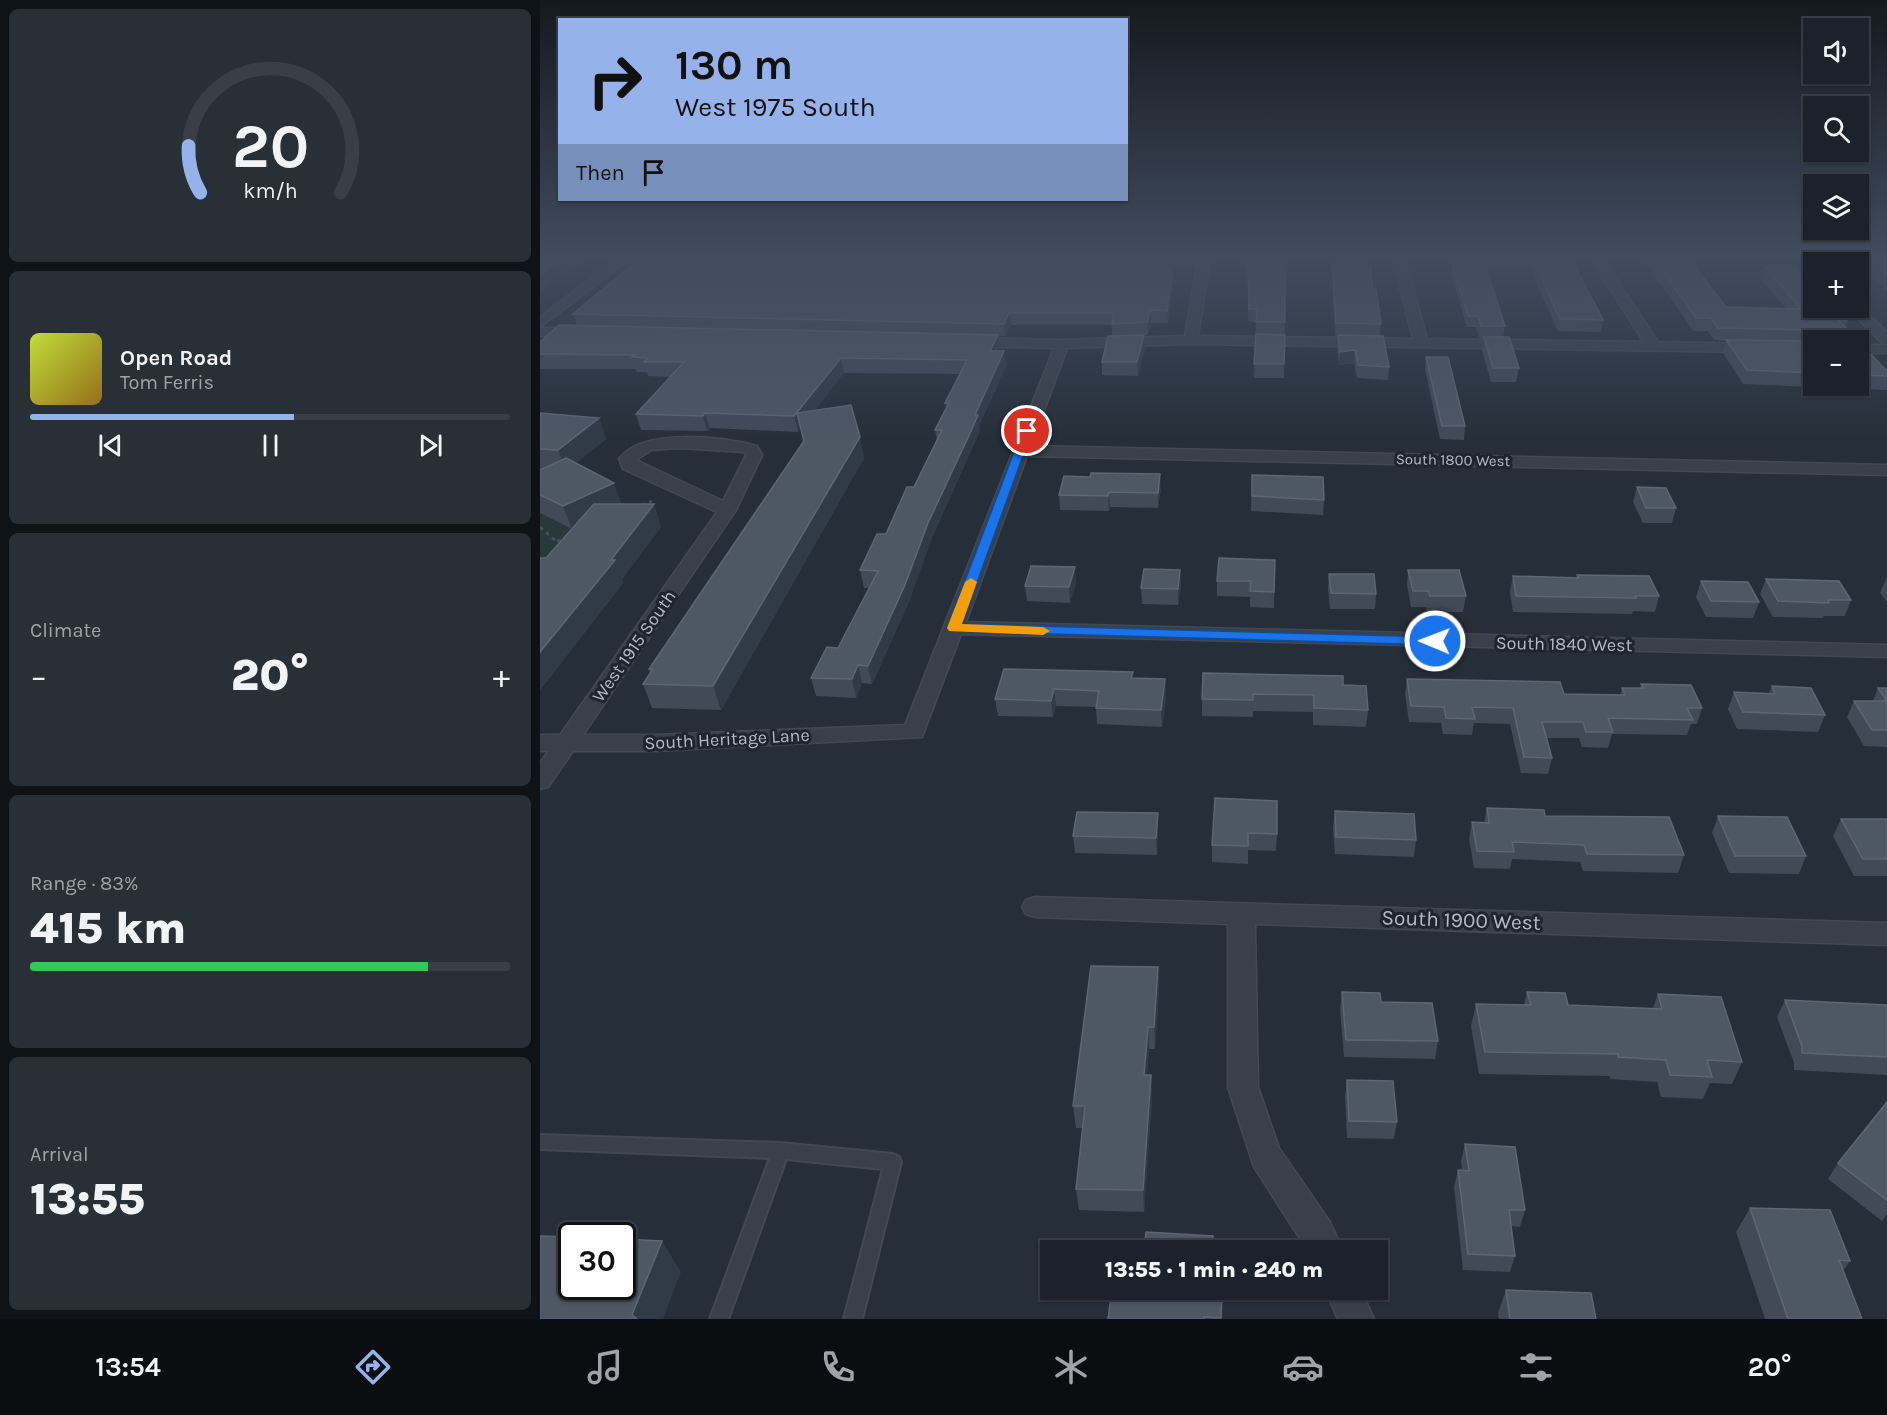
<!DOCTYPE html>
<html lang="en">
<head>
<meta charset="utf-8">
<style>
  body { margin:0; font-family:Karla,sans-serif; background:#292f37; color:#f1f3f6; height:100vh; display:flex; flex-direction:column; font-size:22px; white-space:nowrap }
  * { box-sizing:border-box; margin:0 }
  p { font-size:20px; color:#a0a4a9 }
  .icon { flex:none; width:33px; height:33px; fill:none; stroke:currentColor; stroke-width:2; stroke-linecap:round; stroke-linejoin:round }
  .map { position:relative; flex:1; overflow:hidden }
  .sheet { display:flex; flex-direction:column; gap:9px; padding:9px; background:#0f1318; width:540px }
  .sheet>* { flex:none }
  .guide { position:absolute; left:18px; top:18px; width:570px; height:183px; border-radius:0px; box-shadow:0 2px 4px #0004,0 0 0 2px #3a3f47; background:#95b3ea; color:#111; overflow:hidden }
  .buttons { position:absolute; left:1263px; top:18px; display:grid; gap:12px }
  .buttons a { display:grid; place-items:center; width:66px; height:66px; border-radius:0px; background:#1c222b; box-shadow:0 2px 4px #0004,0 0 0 2px #3a3f47; font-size:30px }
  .speed { position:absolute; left:18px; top:1222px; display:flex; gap:12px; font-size:30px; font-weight:700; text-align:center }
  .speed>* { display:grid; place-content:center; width:78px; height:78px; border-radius:50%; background:#1c222b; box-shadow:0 2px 4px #0004,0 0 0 2px #3a3f47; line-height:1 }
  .speed .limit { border:3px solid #111; border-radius:9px; background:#fff; color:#111 }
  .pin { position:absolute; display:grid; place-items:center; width:51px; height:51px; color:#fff; margin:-26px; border:3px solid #fff; border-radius:50%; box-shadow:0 2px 6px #0007 }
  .me { position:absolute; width:66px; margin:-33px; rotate:271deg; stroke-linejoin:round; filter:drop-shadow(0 0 4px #0008) }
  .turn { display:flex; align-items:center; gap:21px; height:126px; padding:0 18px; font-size:27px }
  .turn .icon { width:78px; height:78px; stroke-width:2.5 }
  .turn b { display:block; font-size:42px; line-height:51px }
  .then { display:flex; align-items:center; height:57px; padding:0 18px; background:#0003; gap:12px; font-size:22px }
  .big { font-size:45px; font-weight:800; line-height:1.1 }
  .sheet .card { flex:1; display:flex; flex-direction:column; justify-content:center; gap:9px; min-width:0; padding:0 21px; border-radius:9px; background:#292f37 }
  .sheet .dial { align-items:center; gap:0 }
  .dial svg { height:156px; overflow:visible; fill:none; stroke:#3a3f47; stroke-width:7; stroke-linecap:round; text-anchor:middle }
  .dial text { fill:#f1f3f6; stroke:none }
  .song { display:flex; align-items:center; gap:18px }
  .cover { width:72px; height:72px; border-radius:9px; background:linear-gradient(135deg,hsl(70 70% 55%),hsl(40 70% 35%)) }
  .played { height:6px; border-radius:3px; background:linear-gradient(90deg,#95b3ea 55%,#3a3f47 55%) }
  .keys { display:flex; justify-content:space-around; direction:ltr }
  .heat { display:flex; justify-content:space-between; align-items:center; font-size:33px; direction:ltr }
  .charge { height:9px; border-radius:4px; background:linear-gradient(90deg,#34c759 83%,#3a3f47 0) }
  .trip { position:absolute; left:500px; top:1240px; width:348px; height:60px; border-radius:0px; background:#1c222b; box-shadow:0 2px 4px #0004,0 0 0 2px #3a3f47; font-weight:800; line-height:60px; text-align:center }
  .menu { display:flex; height:96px; justify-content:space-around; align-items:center; background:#0b0e11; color:#a0a4a9 }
  .menu .icon { width:42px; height:42px }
  .menu .active { color:#95b3ea }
  .menu b { font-size:27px; color:#f1f3f6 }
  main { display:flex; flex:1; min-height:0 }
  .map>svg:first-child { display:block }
  .green { fill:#28383b }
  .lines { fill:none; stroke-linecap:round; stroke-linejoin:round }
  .service-casing { stroke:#434953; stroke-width:4 }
  .minor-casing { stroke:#434953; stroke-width:3 }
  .path { stroke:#415153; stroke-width:3; stroke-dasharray:4 4; stroke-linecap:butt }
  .service { fill:#3a404a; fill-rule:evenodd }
  .minor { fill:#3a404a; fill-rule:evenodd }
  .wall { fill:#424a58 }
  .shaded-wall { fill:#313a47 }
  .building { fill:#4e5764; stroke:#5e6673; stroke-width:1.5 }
  .route { fill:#1a73e8; stroke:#114b97; stroke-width:1.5 }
  .slow { fill:#f59e0b }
  .labels { text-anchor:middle; stroke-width:6; stroke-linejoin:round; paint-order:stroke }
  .far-street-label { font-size:15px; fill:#b5bbc5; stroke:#1f252f }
  .street-label { font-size:18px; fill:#b5bbc5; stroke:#1f252f }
  .near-street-label { font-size:21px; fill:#b5bbc5; stroke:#1f252f }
</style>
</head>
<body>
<main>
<section class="sheet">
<div class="card dial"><svg viewBox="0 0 100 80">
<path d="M14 69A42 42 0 1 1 86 69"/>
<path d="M14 69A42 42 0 0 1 8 45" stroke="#95b3ea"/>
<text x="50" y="56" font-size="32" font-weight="700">20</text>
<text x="50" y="72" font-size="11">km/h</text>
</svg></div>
<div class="card">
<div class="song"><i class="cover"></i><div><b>Open Road</b><p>Tom Ferris</p></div></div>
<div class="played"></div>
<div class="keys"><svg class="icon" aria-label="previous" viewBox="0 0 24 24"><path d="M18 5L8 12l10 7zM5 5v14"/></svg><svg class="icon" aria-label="pause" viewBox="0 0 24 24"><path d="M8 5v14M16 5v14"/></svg><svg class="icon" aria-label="next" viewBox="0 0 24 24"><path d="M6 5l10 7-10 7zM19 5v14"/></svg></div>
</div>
<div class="card"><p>Climate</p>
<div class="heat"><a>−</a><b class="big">20°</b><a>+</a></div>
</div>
<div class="card"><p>Range · 83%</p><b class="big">415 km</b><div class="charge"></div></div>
<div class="card"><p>Arrival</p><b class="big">13:55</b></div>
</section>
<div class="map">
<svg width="1347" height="1319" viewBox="0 0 1347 1319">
  <rect width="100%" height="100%" fill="#262e39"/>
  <path class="green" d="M0 513 38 531 0 577Z"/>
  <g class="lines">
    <g class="service-casing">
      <path id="service" d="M0 1135 241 1143 353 1154 359 1157 361 1162 322 1319H304L343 1169 246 1159 188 1319H170L230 1158 0 1149Z"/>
    </g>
    <g class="minor-casing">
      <path id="minor" d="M77 259H90L0 327V317Z
        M201 259H670L658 336 873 339 853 259H865L887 339 1104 342 1051 259H1063L1118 342 1211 344 1218 348 1211 352 651 344 527 348 491 446 1347 465V475L487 456 426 622 1347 645V657L421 634 382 737 115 751H33L8 787 0 789V763L9 751H0V735H20L177 512 83 469 79 459C102 427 183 437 217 446L222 455 196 510 43 735H115L365 725 514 348 429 346 422 342 429 338 522 340 645 336 657 265 207 263ZM139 448 204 452 206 455 183 501 96 460 111 450Z
        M1259 259H1272L1276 262H1274V271Z
        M1319 305 1347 332V344L1342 343 1307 308H1318Z
        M0 328H38L45 332 38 336H0Z
        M1318 345H1347V353H1318Z
        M495 897 1347 923V945L715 924 718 1087 739 1148 790 1222 803 1251H768L714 1167 688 1087V924L495 917 486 914 482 907 486 900Z
        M785 1290H821L834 1319H798Z"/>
    </g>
    <path class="path" d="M102 506 112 501
      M0 527 17 542
      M17 541 27 539"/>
    <use href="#service" class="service"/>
    <use href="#minor" class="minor"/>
  </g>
  <path class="wall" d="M104 259H212V261L310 262 330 261 329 259H404L405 263 576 266 578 259H610L611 265 633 268 634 280 628 323H611L608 335H604L605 348 598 376 562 375V362L572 336V325H471L465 336H458L459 349 458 351 466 366 439 426 440 431 434 444 391 540 369 602 332 684 322 683 316 698 276 696 271 678 298 648 329 588H324L320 570 346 534 374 487 397 440 395 430 406 409 405 403 420 374 304 373 275 410 324 458 181 710 112 708 103 684 110 673 109 669 263 441 260 428 258 432 170 428 167 431 101 430 96 414 131 377 108 376 107 372H97L96 369H0V342L37 325 33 314Z
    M791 259H825L826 266 841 324 840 336 849 367 848 380 817 378 814 363 799 365 797 348 798 336H795Z
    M945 259H1028L1063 320 1061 332 1018 331 989 267H946L965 326 963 337 979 368 976 382H951L942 350 944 338 939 337 936 327H927L911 274 912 264H944Z
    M1103 259H1149L1186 307 1247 309 1220 278 1224 266 1307 321 1305 327 1318 340H1274V386H1318V341L1347 371V390L1203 384 1183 353 1186 341 1174 340 1168 331H1153Z
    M1311 259H1347V291L1318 266V262H1315Z
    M708 275 745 322 744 378H714L716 322 708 321Z
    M886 357 925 426 924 440 900 439 885 369Z
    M0 413 59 418 66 439 36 463 82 504H114L121 527 82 579 83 583 0 690V558H6L32 529 0 513Z
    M712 475 784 500 783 515 711 511Z
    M1097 487 1136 508 1132 523H1103L1093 502Z
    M621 489 618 508 570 507 569 511 520 510 519 495Z
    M735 560 734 608 710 607V597L677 596V581Z
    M640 570 641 585 638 605 602 604 601 588Z
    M868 570 926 596 923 612H887L886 607H871L867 585Z
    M789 574 836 594 835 609H790L788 589Z
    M1037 575 1119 596 1115 612 1093 611 1092 614 973 612 970 592 973 576 1036 578Z
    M1347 577V602L1340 593Z
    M1226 579 1311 600 1305 616H1284L1283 618 1233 617 1220 594Z
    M1161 581 1219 602 1213 618 1166 617 1156 597Z
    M536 582 530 603 487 601 485 586Z
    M464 669 593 678 625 679 626 696 622 727 557 724 556 707 516 706 513 717 458 716 455 699Z
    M867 679 1024 694 1080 695 1082 688H1100L1101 684 1162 708 1157 724H1151L1147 735 1072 734 1068 748 1042 747 1039 738H1006L1012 758 1008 774 981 773 970 724 934 723 932 735 903 734 901 723 869 722 865 694Z
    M803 685 828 710 826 727 773 725V712L713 711V717L662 716V699Z
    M1232 686 1285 715 1278 732 1197 729 1188 709 1194 692 1229 693Z
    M1338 688H1347V747L1324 746 1307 717 1314 701H1333Z
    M675 798 737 834 736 851 708 850V864L672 862V845Z
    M947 808 1005 816 1144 855 1138 873 1043 871 1040 862 972 859 970 869 934 868 929 839 932 822 944 823Z
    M795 811 876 840 874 857 795 854 793 828Z
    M1178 816 1266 856 1259 874 1189 873 1172 833Z
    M1301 819H1347V876H1314L1293 836Z
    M618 830 617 855 535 853 533 836Z
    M618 967 619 989 615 1049H609L607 1075H611L612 1097 604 1212 539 1210 536 1189 543 1128H536L533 1106Z
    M802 992 841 1002 898 1041 895 1059 804 1057 800 1009Z
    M987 992 1028 1005 1113 1008 1118 994 1202 1062 1192 1084 1170 1083 1163 1099 1121 1097 1117 1082 1070 1079V1076L939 1074 931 1026 936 1004 984 1005Z
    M1245 1000 1347 1005V1075L1254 1070V1063L1237 1017Z
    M807 1080 857 1122 854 1139 807 1138 805 1097Z
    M1347 1103V1214L1342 1221 1288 1179 1298 1163Z
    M925 1144 985 1210 980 1227 971 1226 975 1256 970 1272 923 1270 914 1187 918 1170 922 1171 921 1161Z
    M1210 1208 1310 1261 1303 1271 1322 1319H1225L1196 1232Z
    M572 1290H683L682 1319H568Z
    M966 1290 1056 1319H959L958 1313Z"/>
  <path class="shaded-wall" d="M20 259H42L0 292V274Z
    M206 259H212L213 265 203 261Z
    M402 259H404L405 266 399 263Z
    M525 259H526L527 267 523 265Z
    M633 268 634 280 628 323 627 311Z
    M611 310V323L608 335 607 322Z
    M469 313 471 325 465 336 464 324Z
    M458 335 459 349 452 365 450 351Z
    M604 335 605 348 598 376 597 362Z
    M815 350 814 363 799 365 800 352Z
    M464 351 466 366 439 426 440 431 434 444 391 540 369 602 332 684 328 666 388 523Z
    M301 358 304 373 258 432 254 416Z
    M165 413 170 428 167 431 163 416Z
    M59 418 66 439 26 472 18 450Z
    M320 437 324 458 181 710 173 686Z
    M620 474 621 489 618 508V493Z
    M74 483 82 505 32 529 23 506Z
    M569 492 570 507 569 511 568 496Z
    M114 504 121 527 82 579 83 583 0 690V652Z
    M535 567 536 582 530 603 529 587Z
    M640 570 641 585 638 605V589Z
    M318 665 322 683 316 698 312 679Z
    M625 679 626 696 622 727 621 710Z
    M514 689 516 706 513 717 511 701Z
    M618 813V830L617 855 616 838Z
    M618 967 619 989 615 1049 614 1027Z
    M608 1027 609 1049 605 1096 604 1075Z
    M611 1075 612 1097 604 1212 603 1190Z
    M122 1241 141 1272 123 1319H95L92 1315Z
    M682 1290H683L682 1319H681Z"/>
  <path class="building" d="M0 259H20L0 274Z
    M99 259H206L203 261 310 262 331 261 330 259H402L399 263 479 264 482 259H525L523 265 576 266 578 259H609L607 265 633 268 627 311 611 310 607 322 572 324 574 313H469L464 324 33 314Z
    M708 259H745V322H716L717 309H709Z
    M792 259H825L826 266 831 267 833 289H836L841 324 796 323Z
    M992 259H1028L1031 263 1034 264 1063 320 1020 319Z
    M1114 259H1149L1186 307 1261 309 1224 266H1255L1274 286V308H1294L1307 321 1298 320 1318 340H1278L1280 330 1178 328 1171 318H1156Z
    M1328 259H1347V275Z
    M912 264H945L965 326H941L938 316H928Z
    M19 325 458 335 450 351H464L435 415H438L432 429 388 523 365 585 328 666 318 665 312 679 271 678 287 647 298 648 338 571 320 570 337 534H346L367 487H374L402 430H395L409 403H405L427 360 301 358 254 416 165 413 163 416 96 414 144 362H104L108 358 92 357 95 355 0 354V342Z
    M716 334 745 335 744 364H714Z
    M604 335 597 362H562L568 336Z
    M798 335 843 336 849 367 818 365 815 350 800 352Z
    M944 337H969L979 368H953Z
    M1186 340 1274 341V373L1207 370Z
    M1318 341 1347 371V376L1318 375Z
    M886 357H908L925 426H902Z
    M311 405 320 437 173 686 103 684 113 669H109L264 441 257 413Z
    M0 413 59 418 18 450 0 449Z
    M26 458 74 483 23 506 0 495V470Z
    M551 473 620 474 618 493 569 492 568 496 519 495 524 476 550 477Z
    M712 475 783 477 784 500 712 496Z
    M1097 487 1126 488 1136 508H1106Z
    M54 504H114L71 560H75L0 652V558H6Z
    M679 558 735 560 734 592 710 591 711 581H677Z
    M491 566 535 567 529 587 485 586Z
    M604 569 640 570 638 589 601 588Z
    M868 570H919L926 596H890L888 591H873Z
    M789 574H834L836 594 791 593Z
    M1037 575 1109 576 1119 596H1095L1096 598 976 596 973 576 1039 578Z
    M1226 579 1299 581 1311 600H1288L1289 603 1238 601Z
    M1161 581 1208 582 1219 602 1171 601Z
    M464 669 593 672 591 678 625 679 621 710 556 708 559 691 514 689 511 701 455 699Z
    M663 673 803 676V685L826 686 828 710 774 708V695L713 694V700L662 699Z
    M867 679 1020 682 1024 694 1085 695 1082 688H1104L1101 684 1151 685 1162 708H1147L1153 720 1068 718 1073 732H1046L1043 722H1002L1012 758 984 757 973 708 932 707 935 719 906 718 904 707 871 706Z
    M1232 686 1271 688 1285 715 1203 712 1194 692 1235 694Z
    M1338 688H1347V730H1332L1314 701H1347Z
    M675 798 737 801V834L708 833V846L672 845Z
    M947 808 1004 810 1005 816 1129 817 1144 855 1047 854 1044 845 972 842 974 852 937 851 932 822 949 823Z
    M795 811 874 814 876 840 796 837Z
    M537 812 618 813 616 838 533 836Z
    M1178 816 1247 817 1266 856H1195Z
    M1301 819H1347V859H1323Z
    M551 966 618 967 614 1027H608L604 1075H611L603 1190 536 1189 545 1106H533Z
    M802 992 840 993 841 1002 892 1003 898 1041 806 1040Z
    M987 992 1025 993 1028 1005 1122 1009 1118 994 1181 997 1202 1062 1167 1060 1172 1077 1130 1075 1126 1060 1078 1057V1054L945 1052 936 1004 991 1005Z
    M1245 1000 1347 1005V1057L1262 1053V1046Z
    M807 1080 853 1081 857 1122 809 1121Z
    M1347 1102V1200L1298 1163Z
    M925 1144 975 1147 985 1210H969L975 1256 928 1254 918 1170 929 1171Z
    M1210 1208 1290 1210 1310 1261 1299 1260 1322 1319H1248Z
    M606 1232 673 1236 672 1251H604Z
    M0 1236 32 1237V1287H82V1239L122 1241 92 1315 97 1319H0Z
    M572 1290H682L681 1318 664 1317V1319H568Z
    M966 1290 1051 1293 1056 1319H970Z"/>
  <linearGradient id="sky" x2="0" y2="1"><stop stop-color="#15191f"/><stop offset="0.58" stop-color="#414c5f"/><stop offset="1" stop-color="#414c5f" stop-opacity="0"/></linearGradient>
  <rect width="1347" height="443" fill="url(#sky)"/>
  <path class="route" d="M487 428 492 431 422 624 895 637 902 641 895 645 409 631 407 628 482 431Z"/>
  <path class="slow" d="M431 578 437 582 422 624 503 627 510 631 503 635 409 631 407 628 425 582Z"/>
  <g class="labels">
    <g class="far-street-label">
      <text transform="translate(913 460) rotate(1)" y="5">South 1800 West</text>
    </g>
    <g class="street-label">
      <text transform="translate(1024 644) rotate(1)" y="6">South 1840 West</text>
      <text transform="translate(94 646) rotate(-55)" y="6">West 1915 South</text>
      <text transform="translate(187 739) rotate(-3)" y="6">South Heritage Lane</text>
    </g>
    <g class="near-street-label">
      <text transform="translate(921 920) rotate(2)" y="7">South 1900 West</text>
    </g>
  </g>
</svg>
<div class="buttons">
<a><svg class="icon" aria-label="sound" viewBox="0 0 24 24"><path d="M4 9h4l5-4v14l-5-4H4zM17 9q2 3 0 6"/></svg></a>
<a><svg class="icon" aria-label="search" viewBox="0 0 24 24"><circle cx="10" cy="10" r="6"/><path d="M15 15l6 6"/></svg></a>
<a><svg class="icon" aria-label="layers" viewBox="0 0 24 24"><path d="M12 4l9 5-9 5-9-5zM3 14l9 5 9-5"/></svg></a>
<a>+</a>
<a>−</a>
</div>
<div class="speed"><div class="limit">30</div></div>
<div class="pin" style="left:487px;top:431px;background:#d93025"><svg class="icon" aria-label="arrive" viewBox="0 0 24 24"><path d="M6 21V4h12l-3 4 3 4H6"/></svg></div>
<svg class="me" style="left:895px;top:641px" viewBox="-20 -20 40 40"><circle r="17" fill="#1a73e8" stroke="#fff" stroke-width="3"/><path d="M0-11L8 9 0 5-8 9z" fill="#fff"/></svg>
<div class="trip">13:55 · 1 min · 240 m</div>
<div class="guide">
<div class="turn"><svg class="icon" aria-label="right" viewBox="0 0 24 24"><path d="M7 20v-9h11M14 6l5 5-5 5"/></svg><div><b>130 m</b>West 1975 South</div></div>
<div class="then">Then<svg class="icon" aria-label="arrive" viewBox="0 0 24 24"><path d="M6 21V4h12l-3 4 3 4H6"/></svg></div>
</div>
</div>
</main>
<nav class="menu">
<b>13:54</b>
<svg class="icon active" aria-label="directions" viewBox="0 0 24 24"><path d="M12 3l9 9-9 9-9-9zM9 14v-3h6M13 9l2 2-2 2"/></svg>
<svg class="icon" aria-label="music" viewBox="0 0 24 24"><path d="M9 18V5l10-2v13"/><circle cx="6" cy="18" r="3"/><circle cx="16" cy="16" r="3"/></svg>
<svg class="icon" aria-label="phone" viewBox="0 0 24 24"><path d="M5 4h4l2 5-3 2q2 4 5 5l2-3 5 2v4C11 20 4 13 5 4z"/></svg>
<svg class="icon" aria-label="climate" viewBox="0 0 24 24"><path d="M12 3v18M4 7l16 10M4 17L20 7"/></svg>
<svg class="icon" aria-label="car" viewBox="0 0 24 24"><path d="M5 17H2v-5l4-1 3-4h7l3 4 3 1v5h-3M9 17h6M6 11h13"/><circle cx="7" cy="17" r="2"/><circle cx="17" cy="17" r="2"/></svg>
<svg class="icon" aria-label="filters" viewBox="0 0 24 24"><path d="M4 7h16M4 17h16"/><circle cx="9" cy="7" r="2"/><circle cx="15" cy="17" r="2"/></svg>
<b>20°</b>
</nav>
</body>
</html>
